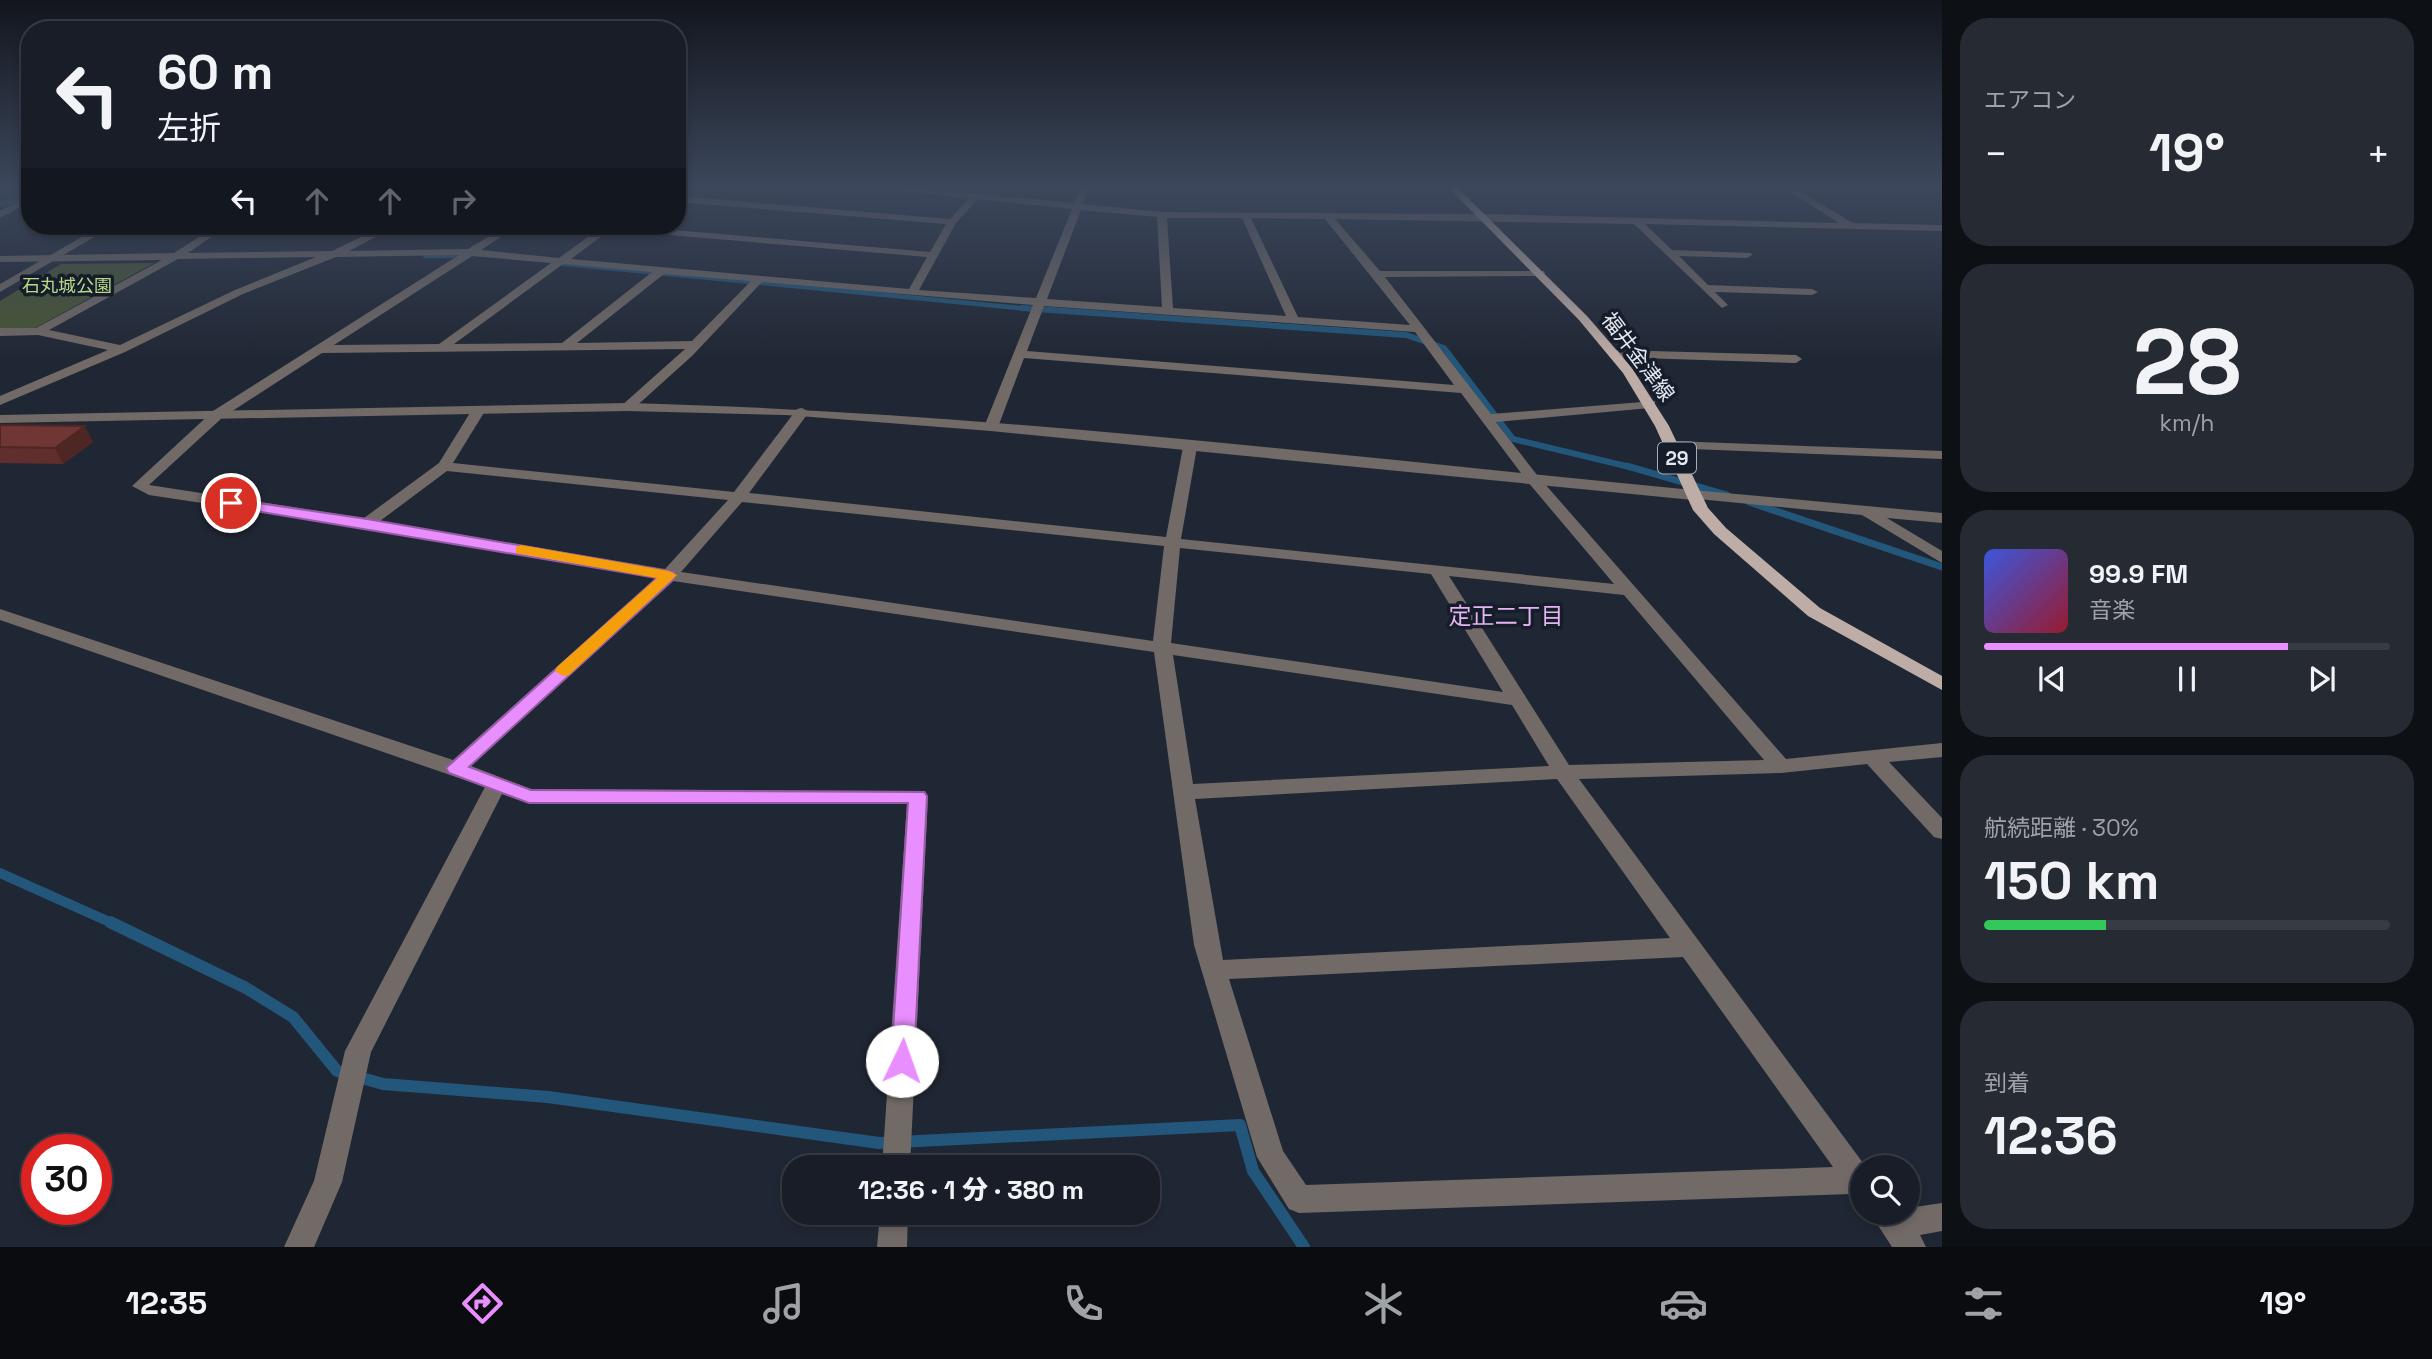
<!DOCTYPE html>
<html lang="ja">
<head>
<meta charset="utf-8">
<style>
  body { margin:0; font-family:"Space Grotesk","Noto Sans JP",sans-serif; background:#252a33; color:#f1f3f6; height:100vh; display:flex; flex-direction:column; font-size:26px; white-space:nowrap }
  * { box-sizing:border-box; margin:0 }
  p { font-size:23px; color:#9fa2a7 }
  .icon { flex:none; width:38px; height:38px; fill:none; stroke:currentColor; stroke-width:2; stroke-linecap:round; stroke-linejoin:round }
  .map { position:relative; flex:1; overflow:hidden }
  .details { display:flex; flex-direction:column; gap:18px; padding:18px; background:#0d1015; width:490px }
  .details>* { flex:none }
  .top-card { position:absolute; left:21px; top:21px; width:665px; height:214px; border-radius:28px; box-shadow:0 4px 10px #0003,0 0 0 2px #363b44; background:#181d27; color:#f1f3f6; overflow:hidden }
  .controls { position:absolute; left:1850px; top:1155px; display:grid; gap:14px }
  .controls a { display:grid; place-items:center; width:70px; height:70px; border-radius:50%; background:#181d27; box-shadow:0 4px 10px #0003,0 0 0 2px #363b44; font-size:35px }
  .speed { position:absolute; left:21px; top:1134px; display:flex; gap:14px; font-size:35px; font-weight:700; text-align:center }
  .speed>* { display:grid; place-content:center; width:91px; height:91px; border-radius:50%; background:#181d27; box-shadow:0 4px 10px #0003,0 0 0 2px #363b44; line-height:1 }
  .speed .limit { border:10px solid #d22; background:#fff; color:#111 }
  .pin { position:absolute; display:grid; place-items:center; width:60px; height:60px; color:#fff; margin:-30px; border:4px solid #fff; border-radius:50%; box-shadow:0 2px 7px #0007 }
  .me { position:absolute; width:77px; margin:-38px; rotate:3deg; stroke-linejoin:round; filter:drop-shadow(0 0 5px #0008) }
  .turn { display:flex; align-items:center; gap:24px; height:147px; padding:0 21px; font-size:32px }
  .turn .icon { width:91px; height:91px; stroke-width:2.5 }
  .turn b { display:block; font-size:49px; line-height:60px }
  .lanes { display:flex; align-items:center; height:66px; padding:0 21px; background:#0003; justify-content:center; gap:35px; direction:ltr }
  .lanes .off { opacity:.35 }
  .big { font-size:52px; font-weight:800; line-height:1.1 }
  .details .tile { flex:1; display:flex; flex-direction:column; justify-content:center; gap:10px; min-width:0; padding:0 24px; border-radius:28px; background:#252a33 }
  .details .dial { align-items:center; gap:0 }
  .dial b { font-size:91px; line-height:1 }
  .song { display:flex; align-items:center; gap:21px }
  .cover { width:84px; height:84px; border-radius:10px; background:linear-gradient(135deg,hsl(230 70% 55%),hsl(350 70% 35%)) }
  .played { height:7px; border-radius:4px; background:linear-gradient(90deg,#e88eff 75%,#363b44 75%) }
  .keys { display:flex; justify-content:space-around; direction:ltr }
  .heat { display:flex; justify-content:space-between; align-items:center; font-size:38px; direction:ltr }
  .charge { height:10px; border-radius:5px; background:linear-gradient(90deg,#34c759 30%,#363b44 0) }
  .trip { position:absolute; left:782px; top:1155px; width:378px; height:70px; border-radius:28px; background:#181d27; box-shadow:0 4px 10px #0003,0 0 0 2px #363b44; font-weight:800; line-height:70px; text-align:center }
  .tab-bar { display:flex; height:112px; justify-content:space-around; align-items:center; background:#0a0c10; color:#9fa2a7 }
  .tab-bar .icon { width:49px; height:49px }
  .tab-bar .selected { color:#e88eff }
  .tab-bar b { font-size:32px; color:#f1f3f6 }
  main { display:flex; flex:1; min-height:0 }
  .map>svg:first-child { display:block }
  .green { fill:#485633 }
  .lines { fill:none; stroke-linecap:round; stroke-linejoin:round }
  .stream-far4 { stroke:#22567a; stroke-width:4.5 }
  .stream-far3 { stroke:#22567a; stroke-width:6 }
  .stream-far2 { stroke:#22567a; stroke-width:7 }
  .stream-far1 { stroke:#22567a; stroke-width:10 }
  .stream { stroke:#22567a; stroke-width:12 }
  .minor { fill:#726a66; fill-rule:evenodd }
  .tertiary { fill:#726a66; fill-rule:evenodd }
  .primary { fill:#beada6; fill-rule:evenodd }
  .wall { fill:#5f2e2d }
  .shaded-wall { fill:#4e2624 }
  .building { fill:#6f3634; stroke:#4e2624; stroke-width:2 }
  .route { fill:#e88eff; stroke:#975ca6; stroke-width:2 }
  .slow { fill:#f59e0b }
  .labels { text-anchor:middle; stroke-width:7; stroke-linejoin:round; paint-order:stroke }
  .far-park-label { font-size:18px; fill:#b9d988; stroke:#161d2a }
  .shield { fill:#161d2a; stroke:#a6abb5; stroke-width:2 }
  .shield-label { font-size:19px; font-weight:bold; fill:#e3e8f1 }
  .street-label { font-size:21px; fill:#e3e8f1; stroke:#161d2a }
  .neighbourhood-label { font-size:23px; fill:#e4b3f1; stroke:#161d2a }
</style>
</head>
<body>
<main>
<div class="map">
<svg width="1942" height="1247" viewBox="0 0 1942 1247">
  <rect width="100%" height="100%" fill="#202734"/>
  <path class="green" d="M154 263 35 328 0 329V301L61 264Z"/>
  <g class="lines">
    <path class="stream-far4" d="M0 204 30 198
      M425 256H469
      M555 263 1040 310"/>
    <path class="stream-far3" d="M1022 308 1406 335 1444 348 1513 439 1634 468"/>
    <path class="stream-far2" d="M1627 466 1727 495
      M1749 502 1942 567"/>
    <path class="stream-far1" d="M0 873 114 924"/>
    <path class="stream" d="M110 922 246 988 293 1017 337 1071 383 1084 548 1097 879 1143 1240 1125 1253 1171 1304 1247"/>
    <path class="minor" d="M858 185H885L1074 203 1082 185H1090L1083 204 1162 212 1484 214 1839 223 1779 185H1789L1853 223 1942 225V231L1645 224 1672 250 1751 253 1752 255 1747 258 1679 256 1708 285 1812 289 1818 292 1812 295 1715 292 1728 305 1722 308 1634 224 1335 219 1380 271H1544L1545 273 1540 276 1385 277 1491 414 1655 401V407L1650 408 1496 422 1537 475 1786 759 1942 743V757L1889 762 1942 818V839L1934 837 1867 764 1781 773 1579 779 1866 1167H1862V1199L1851 1194 1299 1213 1289 1209 1257 1157 1194 945 1154 652 673 581 471 766 531 789 925 791 928 796 910 1167H882L907 803H529L502 794 371 1052 342 1182 314 1247H284L314 1181 345 1051 485 787 0 620V609L453 760 656 578 367 528 149 495 132 486 213 411 459 255 336 257 243 294 125 352 0 405V396L108 350 38 335 0 336V328H36L162 260 0 262V256L174 253 216 226H227L188 253 332 251 384 226H396L349 251 468 249 506 226H517L481 250 559 258 603 226H627L930 252 946 224 677 202V196L950 219 969 198 862 188ZM978 199 1072 209 1036 298 919 290 956 223ZM1081 210 1157 217 1162 307 1047 299ZM1167 218H1242L1286 316 1173 308ZM1251 218 1325 219 1410 325 1298 317ZM610 230 927 257 909 289 571 259ZM472 256 551 263 439 344 334 345ZM316 257 235 290 120 345 49 330 178 259ZM563 264 652 272 562 343 454 344ZM664 274 751 281 692 341 577 343ZM762 282 1033 305 984 427 991 431 998 427 1024 358 1461 393 1527 481 1614 584 1181 539 1197 447 1190 443 1183 447 1166 537 749 493 809 412 802 408 797 409 734 492 453 463 485 411 478 407 473 408 439 463 364 518 149 485 223 417 322 353 685 349 620 407 627 411 632 410 692 356ZM1044 306 1415 332 1454 385 1027 351ZM447 471 728 500 665 569 380 521ZM742 502 1164 546 1153 641 681 572ZM1180 548 1431 574 1503 692 1171 643ZM1449 576 1624 595 1764 760 1569 765ZM1173 655 1512 705 1549 766 1193 784ZM1557 779 1670 938 1223 960 1195 799ZM1683 957 1833 1167 1306 1185 1283 1151 1229 979Z
      M20 201 28 203 0 218V211Z
      M1614 350 1796 355 1802 359 1796 363 1610 357V351Z
      M1671 441 1942 451V459L1666 448V442Z
      M1693 490 1942 513V523L1887 518 1942 551V563L1862 515 1688 498 1685 495Z
      M1942 1203V1231L1920 1235 1926 1247H1892L1870 1213H1908V1208Z
      M880 1213H908L907 1247H877Z"/>
    <path class="tertiary" d="M101 226H113L0 292V284Z
      M627 403C983 412 1338 456 1693 490L1701 495 1693 500 991 431 786 415 627 411 0 423V415Z"/>
    <path class="primary" d="M0 185H7L0 188Z
      M1446 185H1455L1587 316 1632 368 1669 426 1708 508 1726 528 1820 608 1942 676V690L1808 616 1714 534 1693 510 1655 426 1623 373 1579 320Z"/>
  </g>
  <path class="wall" d="M0 425 93 442 63 464 0 463Z"/>
  <path class="shaded-wall" d="M85 426 93 442 63 464 55 448Z"/>
  <path class="building" d="M0 425 85 426 55 448 0 447Z"/>
  <linearGradient id="sky" x2="0" y2="1"><stop stop-color="#12151d"/><stop offset="0.52" stop-color="#3c475c"/><stop offset="1" stop-color="#3c475c" stop-opacity="0"/></linearGradient>
  <rect width="1942" height="359" fill="url(#sky)"/>
  <path class="route" d="M231 499 367 519 674 572V579L469 767 531 790 924 792 927 796 914 1061 911 1069 902 1072 894 1069 891 1061 908 803H529L449 773 446 768 657 578 226 506V500Z"/>
  <path class="slow" d="M521 545 669 571 677 575 569 675 563 676 555 671 557 667 657 578 516 553V547Z"/>
  <g class="labels">
    <g class="far-park-label">
      <text x="67" y="292">石丸城公園</text>
    </g>
    <rect class="shield" x="1658" y="442.5" width="38" height="31" rx="5"/>
    <g class="shield-label">
      <text x="1677" y="465">29</text>
    </g>
    <g class="street-label">
      <text transform="translate(1638 357) rotate(53)" y="7">福井金津線</text>
    </g>
    <g class="neighbourhood-label">
      <text x="1506" y="624">定正二丁目</text>
    </g>
  </g>
</svg>
<div class="controls">
<a><svg class="icon" aria-label="search" viewBox="0 0 24 24"><circle cx="10" cy="10" r="6"/><path d="M15 15l6 6"/></svg></a>
</div>
<div class="speed"><div class="limit">30</div></div>
<div class="pin" style="left:231px;top:503px;background:#d93025"><svg class="icon" aria-label="arrive" viewBox="0 0 24 24"><path d="M6 21V4h12l-3 4 3 4H6"/></svg></div>
<svg class="me" style="left:902px;top:1061px" viewBox="-20 -20 40 40"><circle r="19" fill="#fff"/><path d="M0-13L10 11 0 6-10 11z" fill="#e88eff"/></svg>
<div class="trip">12:36 · 1 分 · 380 m</div>
<div class="top-card">
<div class="turn"><svg class="icon" aria-label="left" viewBox="0 0 24 24"><path d="M17 20v-9H6M10 6l-5 5 5 5"/></svg><div><b>60 m</b>左折</div></div>
<div class="lanes"><svg class="icon" aria-label="left" viewBox="0 0 24 24"><path d="M17 20v-9H6M10 6l-5 5 5 5"/></svg><svg class="icon off" aria-label="ahead" viewBox="0 0 24 24"><path d="M12 20V5M6 11l6-6 6 6"/></svg><svg class="icon off" aria-label="ahead" viewBox="0 0 24 24"><path d="M12 20V5M6 11l6-6 6 6"/></svg><svg class="icon off" aria-label="right" viewBox="0 0 24 24"><path d="M7 20v-9h11M14 6l5 5-5 5"/></svg></div>
</div>
</div>
<section class="details">
<div class="tile"><p>エアコン</p>
<div class="heat"><a>−</a><b class="big">19°</b><a>+</a></div>
</div>
<div class="tile dial"><b>28</b><p>km/h</p></div>
<div class="tile">
<div class="song"><i class="cover"></i><div><b>99.9 FM</b><p>音楽</p></div></div>
<div class="played"></div>
<div class="keys"><svg class="icon" aria-label="previous" viewBox="0 0 24 24"><path d="M18 5L8 12l10 7zM5 5v14"/></svg><svg class="icon" aria-label="pause" viewBox="0 0 24 24"><path d="M8 5v14M16 5v14"/></svg><svg class="icon" aria-label="next" viewBox="0 0 24 24"><path d="M6 5l10 7-10 7zM19 5v14"/></svg></div>
</div>
<div class="tile"><p>航続距離 · 30%</p><b class="big">150 km</b><div class="charge"></div></div>
<div class="tile"><p>到着</p><b class="big">12:36</b></div>
</section>
</main>
<nav class="tab-bar">
<b>12:35</b>
<svg class="icon selected" aria-label="directions" viewBox="0 0 24 24"><path d="M12 3l9 9-9 9-9-9zM9 14v-3h6M13 9l2 2-2 2"/></svg>
<svg class="icon" aria-label="music" viewBox="0 0 24 24"><path d="M9 18V5l10-2v13"/><circle cx="6" cy="18" r="3"/><circle cx="16" cy="16" r="3"/></svg>
<svg class="icon" aria-label="phone" viewBox="0 0 24 24"><path d="M5 4h4l2 5-3 2q2 4 5 5l2-3 5 2v4C11 20 4 13 5 4z"/></svg>
<svg class="icon" aria-label="climate" viewBox="0 0 24 24"><path d="M12 3v18M4 7l16 10M4 17L20 7"/></svg>
<svg class="icon" aria-label="car" viewBox="0 0 24 24"><path d="M5 17H2v-5l4-1 3-4h7l3 4 3 1v5h-3M9 17h6M6 11h13"/><circle cx="7" cy="17" r="2"/><circle cx="17" cy="17" r="2"/></svg>
<svg class="icon" aria-label="filters" viewBox="0 0 24 24"><path d="M4 7h16M4 17h16"/><circle cx="9" cy="7" r="2"/><circle cx="15" cy="17" r="2"/></svg>
<b>19°</b>
</nav>
</body>
</html>
